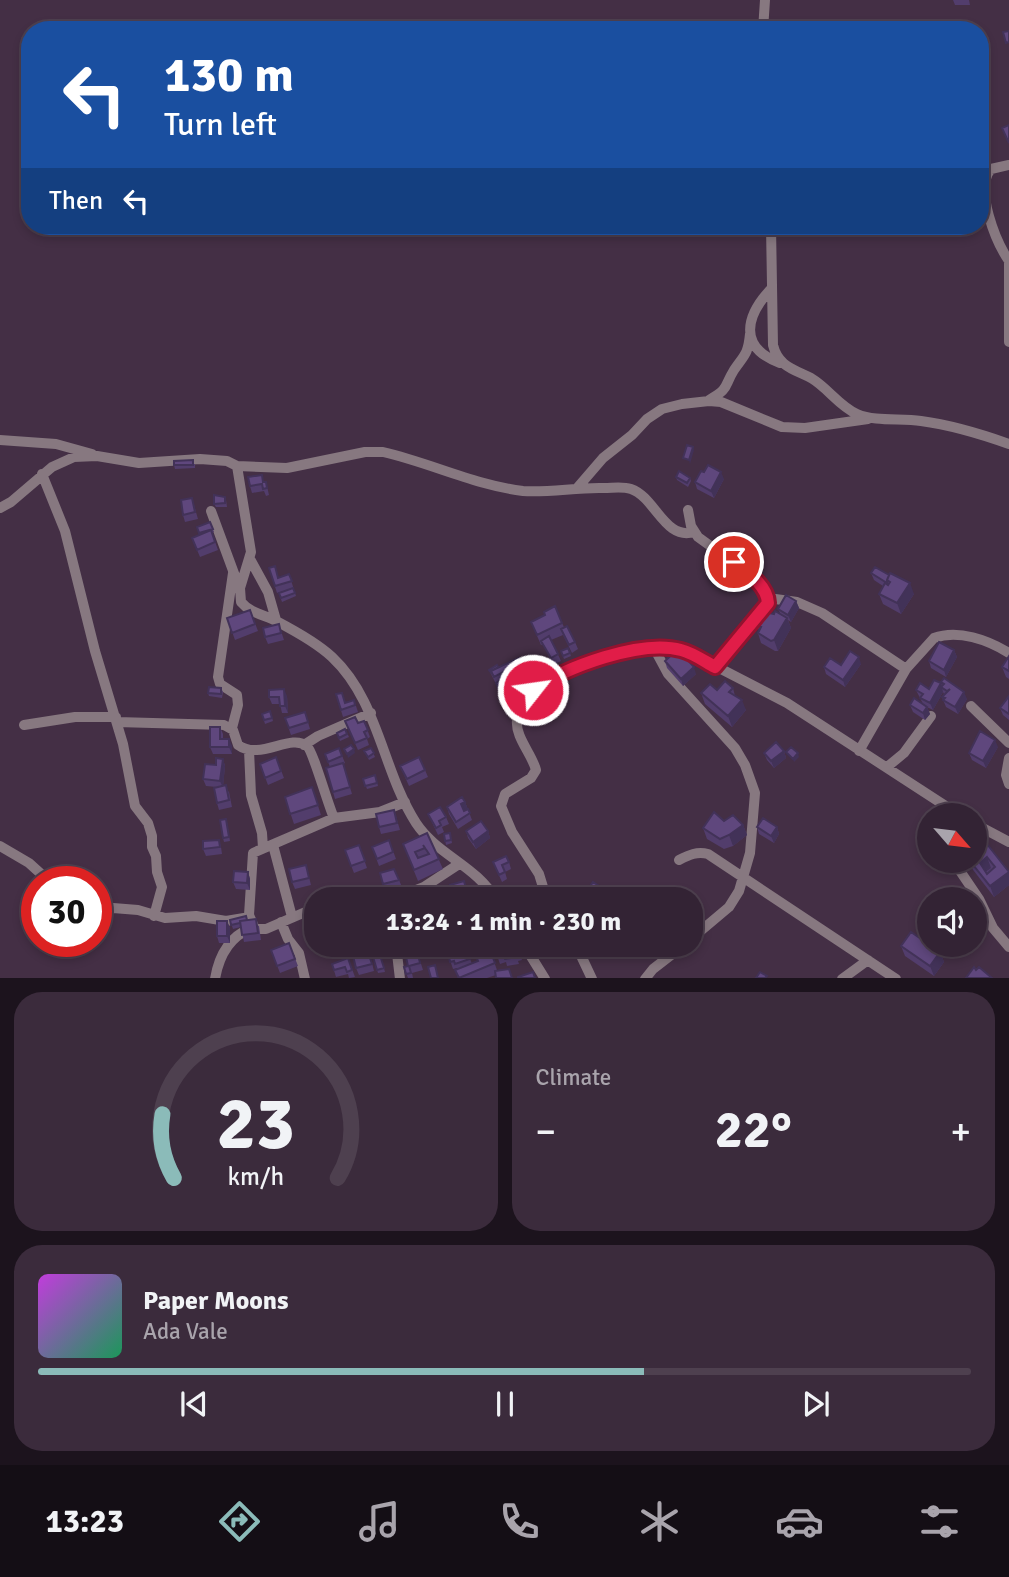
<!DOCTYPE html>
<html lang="en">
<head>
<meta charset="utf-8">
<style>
  body { margin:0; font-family:Signika,sans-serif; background:#3b2b3c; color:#f1f3f6; height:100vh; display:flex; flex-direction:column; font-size:26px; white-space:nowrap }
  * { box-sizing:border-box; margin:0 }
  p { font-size:23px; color:#a9a4ac }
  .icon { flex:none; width:38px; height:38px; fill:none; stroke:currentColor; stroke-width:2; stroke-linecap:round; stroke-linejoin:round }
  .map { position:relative; height:978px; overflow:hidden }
  .sheet { display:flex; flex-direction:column; gap:14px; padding:14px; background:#1c131d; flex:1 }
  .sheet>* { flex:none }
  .guide { position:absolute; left:21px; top:21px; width:968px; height:214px; border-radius:28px; box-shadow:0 4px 10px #0003,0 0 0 2px #4e404f; background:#1a4fa0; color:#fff; overflow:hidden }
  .needle { width:46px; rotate:118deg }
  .tools { position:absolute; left:917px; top:803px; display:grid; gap:14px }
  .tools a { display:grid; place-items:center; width:70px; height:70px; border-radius:50%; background:#332334; box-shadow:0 4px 10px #0003,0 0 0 2px #4e404f; font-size:35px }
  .speed { position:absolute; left:21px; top:866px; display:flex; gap:14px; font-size:35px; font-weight:700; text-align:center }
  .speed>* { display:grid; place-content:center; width:91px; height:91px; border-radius:50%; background:#332334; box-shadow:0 4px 10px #0003,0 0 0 2px #4e404f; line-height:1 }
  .speed .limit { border:10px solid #d22; background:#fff; color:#111 }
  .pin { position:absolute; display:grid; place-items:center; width:60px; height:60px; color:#fff; margin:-30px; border:4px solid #fff; border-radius:50%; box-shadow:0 2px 7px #0007 }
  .me { position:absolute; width:77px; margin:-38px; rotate:60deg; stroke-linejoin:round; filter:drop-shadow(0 0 5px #0008) }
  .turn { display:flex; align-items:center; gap:24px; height:147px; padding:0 28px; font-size:32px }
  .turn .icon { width:91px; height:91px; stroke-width:2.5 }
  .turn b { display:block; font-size:49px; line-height:60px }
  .then { display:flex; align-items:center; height:66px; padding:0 28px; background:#0003; gap:14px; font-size:26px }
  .big { font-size:52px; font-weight:800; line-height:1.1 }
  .sheet .widget { flex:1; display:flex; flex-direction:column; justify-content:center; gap:10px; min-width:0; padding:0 24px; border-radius:28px; background:#3b2b3c }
  .sheet .dial { align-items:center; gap:0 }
  .dial svg { height:182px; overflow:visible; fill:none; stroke:#4e404f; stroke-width:7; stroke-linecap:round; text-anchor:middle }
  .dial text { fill:#f1f3f6; stroke:none }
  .song { display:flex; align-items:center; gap:21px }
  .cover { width:84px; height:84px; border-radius:10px; background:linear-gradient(135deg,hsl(290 70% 55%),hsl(150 70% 35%)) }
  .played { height:7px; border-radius:4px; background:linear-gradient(90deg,#8bbbb9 65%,#4e404f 65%) }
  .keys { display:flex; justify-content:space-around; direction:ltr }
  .heat { display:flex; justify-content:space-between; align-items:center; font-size:38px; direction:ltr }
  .sheet .tiles { flex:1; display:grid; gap:14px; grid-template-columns:1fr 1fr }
  .widget:last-child { grid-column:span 2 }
  .trip { position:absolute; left:304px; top:887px; width:399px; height:70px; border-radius:28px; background:#332334; box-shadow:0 4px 10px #0003,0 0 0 2px #4e404f; font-weight:800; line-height:70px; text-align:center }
  .tab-bar { display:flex; height:112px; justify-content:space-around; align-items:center; background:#140e15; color:#a9a4ac }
  .tab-bar .icon { width:49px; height:49px }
  .tab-bar .on { color:#8bbbb9 }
  .tab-bar b { font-size:32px; color:#f1f3f6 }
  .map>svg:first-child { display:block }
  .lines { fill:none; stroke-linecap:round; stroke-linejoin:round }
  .minor { stroke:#877880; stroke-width:10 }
  .wall { fill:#523d6c }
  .shaded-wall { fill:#423258 }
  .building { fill:#5f477d; stroke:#423258; stroke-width:2; fill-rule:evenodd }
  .route-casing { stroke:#92132f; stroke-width:18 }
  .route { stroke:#e11d48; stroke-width:12 }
</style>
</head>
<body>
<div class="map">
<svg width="1009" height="979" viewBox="0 0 1009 979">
  <rect width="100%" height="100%" fill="#442f45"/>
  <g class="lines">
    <path class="minor" d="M763 30 765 0
      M1009 165 991 169C974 189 996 242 1009 261
      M771 226 773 345C778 366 793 369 811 378 828 388 839 406 857 414 876 422 900 418 921 421 951 425 981 434 1009 444
      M1009 263V342
      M772 288C746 315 737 347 780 363
      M709 400C730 388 723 388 734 370 744 355 748 355 750 334
      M0 440 56 444 92 454
      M237 466 251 552 240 588 241 602C251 614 266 615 278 622 297 632 317 643 332 657 379 701 382 770 416 823 437 855 477 866 496 900
      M42 474 65 531 95 651 123 744 135 806 148 823 152 836V847L156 856 157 872 162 887 154 916
      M578 487 603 458 632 435 647 419 662 409 682 404 709 401 721 402 782 427 805 428 868 419
      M0 508 11 502 52 467 74 457 97 456 139 463 200 459 227 461 237 466 287 468 365 452H383C431 463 474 485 523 491 548 493 578 487 604 488 613 488 622 486 631 489 655 497 665 541 694 532
      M688 510 691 526 698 537 745 571 762 587 768 598 764 610 738 637 715 667
      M211 511 235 576
      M250 559 268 592 276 620
      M768 598 797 602 822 613 906 669
      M654 648 668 674 735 748 745 765 755 793 750 853 739 891 729 907 691 939
      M971 706 1009 743
      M117 722 224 725 233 730 238 745C260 761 290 733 307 746 313 751 328 805 334 818
      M24 725 75 717H116
      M232 728 238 705 237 695 220 684 218 677 233 573
      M304 745 318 736 371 713
      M249 750 251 795 262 833 263 848
      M859 751 906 669 934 638C958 629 988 640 1009 653
      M1009 758 1006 775 1009 784
      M887 767 904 753 931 716
      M975 824 1009 842
      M273 845 292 917
      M0 846 29 863 50 882
      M679 860C689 855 697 851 708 854L896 979
      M959 861 958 868 979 899 993 928 1009 947
      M391 900 424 887 459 864
      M547 900 539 874 512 832 501 806 505 794 531 778 536 770C532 754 515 737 517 720 524 666 649 637 692 654L787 703 961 816
      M317 907 266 929H255L249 915 253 853 334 818 380 812 405 802
      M96 910 113 908 138 910 165 918 196 916 226 921 244 918
      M281 922 288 939 299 953 305 979
      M396 945 400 979
      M524 945 545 979
      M576 945 592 979
      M215 979C219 955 229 937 251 928
      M645 979 653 969 684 945
      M842 979 868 960"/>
  </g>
  <path class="wall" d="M953 0H969L970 5H955Z
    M195 464V468L175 469 174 465Z
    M676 477 690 478 691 481 688 487 677 480Z
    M724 479 714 498 697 489 695 482Z
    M266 482 269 495 266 496 264 491 252 493 250 486Z
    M226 500 227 507H216L214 504Z
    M194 505 198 519 185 522 183 515Z
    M210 522 214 532 212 533 218 550 200 557 192 538 200 535 197 527Z
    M269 568 279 578 289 574 296 596 282 602 279 593 287 590 277 593Z
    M871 573 914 594 901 614 883 604 879 594 883 586 874 580Z
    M796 601 799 608 791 622 788 620 791 628 778 651H775L761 643 758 633 759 630 757 626 774 614 780 613 778 609Z
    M250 610 258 631 235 640 227 618Z
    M531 622 562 623 564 627 575 642 578 649 572 653 563 635 551 640 561 661 553 665 543 644 541 645Z
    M281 631 284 640 268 644 265 637Z
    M568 648 571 656 564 659 561 651Z
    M954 650 957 657 946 677 931 668 929 661Z
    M512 661 530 680 533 687 526 690Z
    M665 661 696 674 683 686 667 668Z
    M861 664 845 687 826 674 824 667Z
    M498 667H513L515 674 501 682 504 687 522 684 524 691 507 701 502 693 501 694 489 670Z
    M1002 667 1009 671V679L1006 677Z
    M941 682 967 699 958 714 946 707 942 697 944 694 943 692 933 710 927 707 930 714 925 720 913 712 910 705 923 704 916 690 929 689 941 683 942 686Z
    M221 688 223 692 222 698 209 696 208 693Z
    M733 688 735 696 746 710 732 727 705 704 701 693Z
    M336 694 346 703 354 700 358 712 343 717Z
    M287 696 288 713H282L280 704H272L269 697Z
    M1009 696V720L1003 715 1000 708Z
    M270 711 273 721 265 724 262 714Z
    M305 712 310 729 291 735 285 718Z
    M364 721 370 737 367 739 369 745 358 750 348 728Z
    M220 727 223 734V739L232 746V754H213L210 747Z
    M345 729 349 737 340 741 337 733Z
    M998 747 986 768 972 760 969 753Z
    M339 748 345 763 343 764 352 794 335 799 333 792 330 767 325 754Z
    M371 748 375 757 369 760 366 754Z
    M784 751 786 758 774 768 767 760 764 753Z
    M276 757 284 778 268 785 260 764Z
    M223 759 225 766 223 786 229 792 232 807 219 810 217 803V787L206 786 203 779 216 765Z
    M400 766 425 770 428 777 409 786Z
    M375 775 378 786 367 789 363 779Z
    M312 787 321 815 294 824 285 797Z
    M465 802 472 820 458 829 449 814 447 807Z
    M394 810 400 830 381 834 379 827Z
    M428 814 446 817 449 824 442 827 444 832 438 835Z
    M724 821 743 825 747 835 733 846 724 849 707 839 703 828Z
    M227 822 230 841 224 842 223 838Z
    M757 827H777L779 834 774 843 759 834Z
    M466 831H488L490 838 476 849 468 838Z
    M427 833 443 869 418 881 403 844Z
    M450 833 452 843 446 845 444 834Z
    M219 840 221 847 222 854 206 856 203 849Z
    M389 840 396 859 379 866 372 847Z
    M975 844 1009 873V885L994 897 967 862V861H975Z
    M359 845 367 868 354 873 345 850Z
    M493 862H509L511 869 505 872 507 879 502 882Z
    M306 865 311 885 295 889 292 882Z
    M248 872 250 879V890L236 889 233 882Z
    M399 880 402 887 385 891 383 884Z
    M464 881 470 900H454L450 885Z
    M230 920H246L259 926 261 940 244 942 241 927 233 929Z
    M227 921 230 928V943H219L217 936Z
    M289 943 298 966 280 973 271 950Z
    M387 945 389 955 381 957 385 972 378 973 373 957 376 956 374 951Z
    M407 945H435L410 953Z
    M450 945H463L451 949Z
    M488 945 497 970 509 969 512 978H496V975L487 978H458L455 970 457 969V968L453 969 449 957 466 948 472 964 478 961Z
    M517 945 522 960 518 961 519 964 507 966 506 962 500 964 494 947Z
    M901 946 940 952 944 962 934 976 905 956Z
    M418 954 423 970 412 973 413 978H408L404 967 408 966Z
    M348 958 355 977 349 978 348 974 336 977 332 964Z
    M371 959 374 971 359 975 356 968Z"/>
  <path class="shaded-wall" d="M693 447 694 450 690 464 689 460Z
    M721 472 724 479 714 498 711 491Z
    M910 583 914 594 901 614 897 603Z
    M796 601 799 608 791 622 788 615Z
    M787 618 791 628 778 651 774 640Z
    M954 650 957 657 946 677 944 670Z
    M859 657 861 664 845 687 843 680Z
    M694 667 696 674 683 686 681 679Z
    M941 683 943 692 933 710 930 703Z
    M284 689 287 696 288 713 285 706Z
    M964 692 967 699 958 714 955 707Z
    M742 700 746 710 732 727 728 716Z
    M927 707 930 714 925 720 923 713Z
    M229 739 232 746V754L229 747Z
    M995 740 998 747 986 768 983 761Z
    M354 749 355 753 348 758 347 754Z
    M784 751 786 758 774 768 771 761Z
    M798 753 799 757 794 762 793 759Z
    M223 759 225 766 223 788 220 781Z
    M465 802 468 809 463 811 461 804Z
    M743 825 747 835 733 846 729 835Z
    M777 827 779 834 774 843 771 836Z
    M488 831 490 838 476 849 473 842Z
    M987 857 991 868 984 873 980 863Z
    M248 872 250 879V890L247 883Z
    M1009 872V885L994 897 990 886Z
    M605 890 608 897 607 900H599Z
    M227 921 230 928V943L227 936Z
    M986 925 987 928 983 935 982 931Z
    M940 952 944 962 934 976 930 966Z"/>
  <path class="building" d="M1009 31V42L1006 43 1003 32Z
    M1009 125V143L1002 128Z
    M687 445 693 447 689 460 683 458Z
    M193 460V465H174V461Z
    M708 465 721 472 711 491 695 482 701 471 704 472Z
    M679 471 690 478 687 483 676 477Z
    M262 475 263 482H266L267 488 263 489 262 484 250 486 248 477Z
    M214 495 225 497V503L214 504Z
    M192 498 195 512 183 515 181 500Z
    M210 522 213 529 199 533 197 527Z
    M211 530 215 542 197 550 192 538Z
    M275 566 278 578 289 574 292 581 275 586 269 568Z
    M875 567 889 575 887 580V583L871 573Z
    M890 573 910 583 897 603 879 594 885 583 888 585 890 582 887 580Z
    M293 588 295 593 281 598 279 593Z
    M786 595 796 601 788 615 778 609Z
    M555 606 562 623 537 635 531 622 545 615 544 612Z
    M250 610 255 624 232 633 227 618Z
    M775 611 787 618 774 640 771 641 758 633 761 627 757 626 765 612 774 614Z
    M279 624 281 633 265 637 263 628Z
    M567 626 575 642 569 645 561 629Z
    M549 636 558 654 551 658 541 641Z
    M939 642 954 650 944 670 929 661Z
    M568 648 570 653 563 656 561 651Z
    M678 649 694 667 681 679 665 661Z
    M850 651 859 657 843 680 824 667 830 658 841 665Z
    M1009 656V671L1002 667Z
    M519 658 530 680 523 683 512 661Z
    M510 662 513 667 494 677 491 671Z
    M497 665 498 667 491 671 492 674 489 670Z
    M519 678 522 684 504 694 501 688Z
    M944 678 964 692 955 707 943 700 945 698 942 697 950 689 947 691 941 687 944 684 941 682Z
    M501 680 504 687 499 690 496 683Z
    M934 680 941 683 930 703 920 698 923 694 916 690 920 683 929 689Z
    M725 681 733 688 729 692 742 700 728 716 701 693 710 684 717 690Z
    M209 687 221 688V694L208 693Z
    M284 689 285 706H280L279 697H269V690Z
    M342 693 345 703 354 700 355 705 341 710 336 694Z
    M1009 696V714L1000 708Z
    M914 698 927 707 923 713 910 705Z
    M270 711 272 718 264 720 262 714Z
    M305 712 308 722 289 728 285 718Z
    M355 717 358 723 364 721 368 730 364 732 367 738 355 743 345 721Z
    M210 727H220V739H229V747H210Z
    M345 729 347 734 339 738 337 733Z
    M980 731 995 740 983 761 969 753Z
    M776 742 784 751 771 761 764 753Z
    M351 745 354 749 347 754 344 749Z
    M791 747 798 753 793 759 786 752Z
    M339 748 342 756 328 762 325 754Z
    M371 748 374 753 368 757 364 751Z
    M276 757 281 771 265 778 260 764Z
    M419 757 425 770 407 779 400 766Z
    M216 758 223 759 220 781 203 779 205 764 216 765Z
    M343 763 350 787 333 792 326 768Z
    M375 775 377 783 365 786 363 779Z
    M226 785 229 800 217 803 214 788Z
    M312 787 318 805 290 814 285 797Z
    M462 797 465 802 461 804 464 811 468 809 470 813 456 822 447 807Z
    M440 807 446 817 439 821 441 825 436 828 428 814Z
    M394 810 397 823 379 827 376 814Z
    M714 812 724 821 733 815 743 825 729 835 720 839 703 828Z
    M763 818 777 827 771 836 757 827Z
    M226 819 229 837 223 838 220 820Z
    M481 821 488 831 473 842 466 831Z
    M427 833 439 859 414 870 403 844ZM423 845 429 854 418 858 415 852 425 848Z
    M450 833 451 840 445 841 444 834Z
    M983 839 1009 872 990 886 970 861H975V844ZM987 857 995 867 987 874 980 863Z
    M219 840 220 847 203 849V841Z
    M389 840 393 852 377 859 372 847Z
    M359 845 365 861 351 866 345 850Z
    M506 856 509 862 502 865 505 872 499 875 493 862Z
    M306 865 309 878 292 882 289 869Z
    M394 869 399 880 383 884 380 873Z
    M234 871 248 872 247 883 233 882Z
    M464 881 468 896 453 897 450 885Z
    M593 882 605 890 599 900H581Z
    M407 890 410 900H394V896Z
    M943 895 948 900H940Z
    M246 916 247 920 240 921V923L231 925 230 920Z
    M256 919 258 933 242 935 240 921Z
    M980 920 986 925 982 931 975 927Z
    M217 921H227V936H217Z
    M911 932 940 952 930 966 901 946Z
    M289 943 295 959 277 966 271 950Z
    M373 945H386L387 948 374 951Z
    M471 945H488L495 963 459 978 455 970 478 961Z
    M499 945H517L520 953 516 954 517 957 505 959 503 955 498 957 494 947Z
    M466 948 470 959 455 964 454 961 450 962 449 957 453 955 452 952Z
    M368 952 372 964 356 968 353 956Z
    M418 954 420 963 409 966 411 973 406 974 404 967 408 966 406 957Z
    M380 955 384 968 377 970 373 957Z
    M348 958 352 970 347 972 345 967 334 970 332 964Z
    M435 965 438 978H431L428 967Z
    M974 967 976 970 979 967 992 978H966Z
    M509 969 512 978H496L495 971Z
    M533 972 535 978H518V977Z
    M760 972 767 976 765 978H756Z"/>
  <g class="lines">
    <g class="route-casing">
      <path id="route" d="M533 690C566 667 641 639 681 650 693 653 704 661 715 667L768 603C767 585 747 572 734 562"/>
    </g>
    <use href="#route" class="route"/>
  </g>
</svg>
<div class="tools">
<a><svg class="needle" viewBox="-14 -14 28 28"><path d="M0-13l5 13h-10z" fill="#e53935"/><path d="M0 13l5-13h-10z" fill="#a9a4ac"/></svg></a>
<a><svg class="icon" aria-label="sound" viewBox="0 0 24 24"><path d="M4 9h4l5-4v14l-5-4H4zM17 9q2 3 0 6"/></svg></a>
</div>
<div class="speed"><div class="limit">30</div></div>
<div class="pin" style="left:734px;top:562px;background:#d93025"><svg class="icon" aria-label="arrive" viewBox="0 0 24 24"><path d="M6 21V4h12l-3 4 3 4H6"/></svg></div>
<svg class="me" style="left:533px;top:690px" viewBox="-20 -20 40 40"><circle r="17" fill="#e11d48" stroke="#fff" stroke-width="3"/><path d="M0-11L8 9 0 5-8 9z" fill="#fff"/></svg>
<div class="trip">13:24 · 1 min · 230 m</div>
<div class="guide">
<div class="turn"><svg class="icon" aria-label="left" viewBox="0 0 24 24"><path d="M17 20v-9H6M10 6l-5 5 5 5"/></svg><div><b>130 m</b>Turn left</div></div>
<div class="then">Then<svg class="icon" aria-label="left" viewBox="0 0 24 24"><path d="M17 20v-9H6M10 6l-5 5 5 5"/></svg></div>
</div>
</div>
<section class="sheet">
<div class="tiles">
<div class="widget dial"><svg viewBox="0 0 100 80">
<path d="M14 69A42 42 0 1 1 86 69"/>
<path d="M14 69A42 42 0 0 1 9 41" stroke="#8bbbb9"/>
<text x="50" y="56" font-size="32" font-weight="700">23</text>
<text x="50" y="72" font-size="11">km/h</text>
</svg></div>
<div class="widget"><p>Climate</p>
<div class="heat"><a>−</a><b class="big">22°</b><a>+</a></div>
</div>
<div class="widget">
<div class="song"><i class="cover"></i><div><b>Paper Moons</b><p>Ada Vale</p></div></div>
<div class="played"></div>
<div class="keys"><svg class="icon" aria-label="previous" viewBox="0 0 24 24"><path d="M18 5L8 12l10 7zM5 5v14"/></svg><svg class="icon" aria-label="pause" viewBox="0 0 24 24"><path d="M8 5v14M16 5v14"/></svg><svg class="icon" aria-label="next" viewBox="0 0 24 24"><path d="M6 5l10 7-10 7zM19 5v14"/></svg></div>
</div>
</div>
</section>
<nav class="tab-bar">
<b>13:23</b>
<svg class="icon on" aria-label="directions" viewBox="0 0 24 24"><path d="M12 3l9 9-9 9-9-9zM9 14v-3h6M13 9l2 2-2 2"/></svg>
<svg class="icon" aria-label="music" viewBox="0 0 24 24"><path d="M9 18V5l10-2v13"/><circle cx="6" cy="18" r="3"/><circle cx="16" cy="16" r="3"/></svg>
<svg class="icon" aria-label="phone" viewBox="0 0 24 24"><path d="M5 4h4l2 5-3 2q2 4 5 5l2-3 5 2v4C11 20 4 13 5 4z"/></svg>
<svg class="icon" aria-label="climate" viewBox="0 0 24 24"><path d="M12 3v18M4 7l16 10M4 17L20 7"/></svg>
<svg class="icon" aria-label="car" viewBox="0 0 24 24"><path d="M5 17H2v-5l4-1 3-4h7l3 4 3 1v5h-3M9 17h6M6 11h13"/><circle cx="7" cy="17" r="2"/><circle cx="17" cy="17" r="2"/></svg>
<svg class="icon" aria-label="filters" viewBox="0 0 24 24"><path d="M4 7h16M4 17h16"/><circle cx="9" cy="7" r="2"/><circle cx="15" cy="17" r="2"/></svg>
</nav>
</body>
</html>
